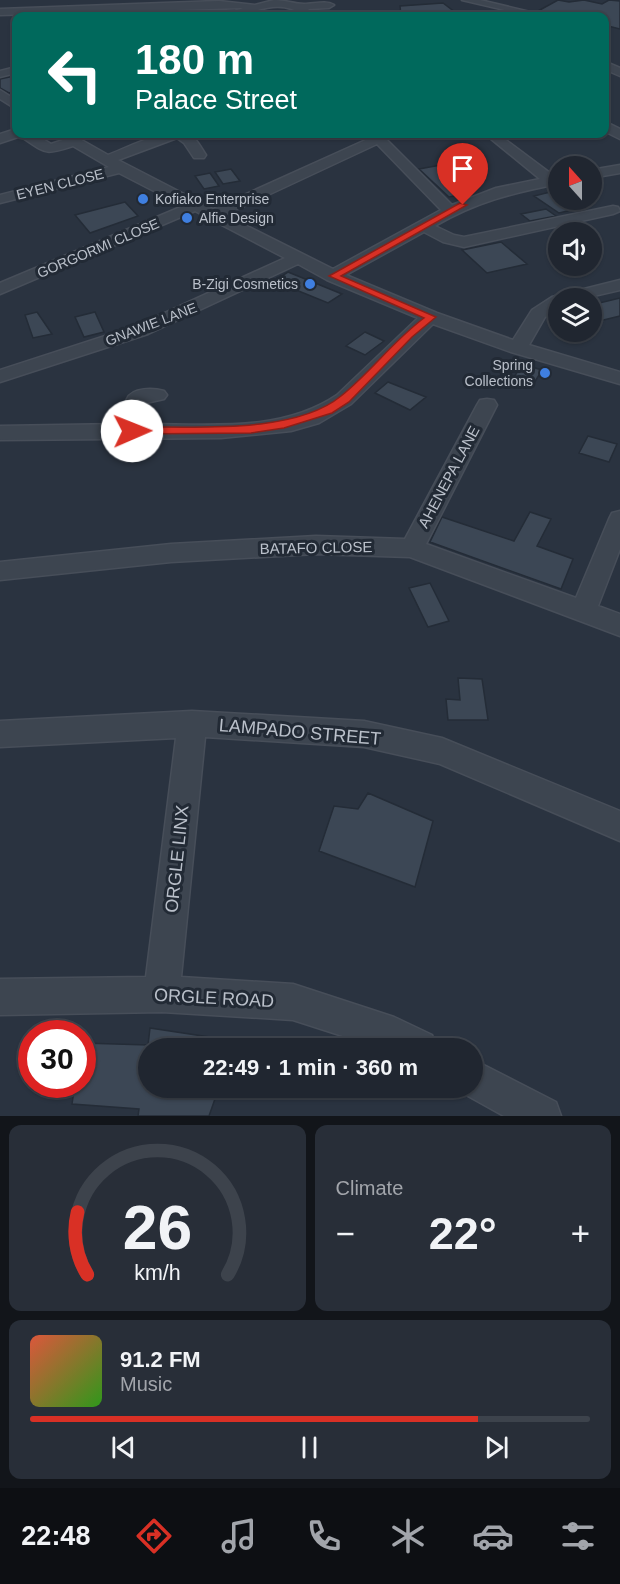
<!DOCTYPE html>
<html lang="en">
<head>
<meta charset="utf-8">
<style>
  body { margin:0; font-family:Arial,sans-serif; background:#282e38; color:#f1f3f6; height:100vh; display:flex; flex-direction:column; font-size:22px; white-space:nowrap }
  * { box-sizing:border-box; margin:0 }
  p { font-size:20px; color:#a2a5ab }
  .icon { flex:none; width:33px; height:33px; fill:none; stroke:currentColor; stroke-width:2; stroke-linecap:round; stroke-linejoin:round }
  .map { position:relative; height:1116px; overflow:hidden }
  .drawer { display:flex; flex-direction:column; gap:9px; padding:9px; background:#12151a; flex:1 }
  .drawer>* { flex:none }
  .top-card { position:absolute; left:12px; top:12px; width:597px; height:126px; border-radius:12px; box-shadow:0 2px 4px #0004,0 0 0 2px #3d434c; background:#00695c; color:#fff; overflow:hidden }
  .needle { width:39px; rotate:339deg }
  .tools { position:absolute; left:548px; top:156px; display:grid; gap:12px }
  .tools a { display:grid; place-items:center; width:54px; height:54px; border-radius:50%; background:#202630; box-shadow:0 2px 4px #0004,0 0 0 2px #3d434c; font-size:30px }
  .speed { position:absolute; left:18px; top:1020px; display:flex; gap:12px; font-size:30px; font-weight:700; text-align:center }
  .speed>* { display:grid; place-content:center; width:78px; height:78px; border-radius:50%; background:#202630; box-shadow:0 2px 4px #0004,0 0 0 2px #3d434c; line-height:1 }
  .speed .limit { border:9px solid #d22; background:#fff; color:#111 }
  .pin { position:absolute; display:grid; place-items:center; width:51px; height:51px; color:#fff; margin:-62px -26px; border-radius:50% 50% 50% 0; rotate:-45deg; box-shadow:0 0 6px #0007 }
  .pin .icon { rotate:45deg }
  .me { position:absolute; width:66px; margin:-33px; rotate:89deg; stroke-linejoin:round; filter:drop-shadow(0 0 4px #0008) }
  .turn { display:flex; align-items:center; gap:21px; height:126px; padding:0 24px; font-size:27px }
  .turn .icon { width:78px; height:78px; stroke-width:2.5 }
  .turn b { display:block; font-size:42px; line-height:51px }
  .big { font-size:45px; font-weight:700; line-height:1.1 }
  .drawer .card { flex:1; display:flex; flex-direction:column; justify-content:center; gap:9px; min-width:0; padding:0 21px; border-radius:12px; background:#282e38 }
  .drawer .dial { align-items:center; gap:0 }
  .dial svg { height:156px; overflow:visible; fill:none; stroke:#3d434c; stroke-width:7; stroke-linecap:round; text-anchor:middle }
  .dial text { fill:#f1f3f6; stroke:none }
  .song { display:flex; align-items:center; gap:18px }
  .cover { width:72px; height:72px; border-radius:9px; background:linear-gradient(135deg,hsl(10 70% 55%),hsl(110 70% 35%)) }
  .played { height:6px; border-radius:3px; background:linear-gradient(90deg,#d93025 80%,#3d434c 80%) }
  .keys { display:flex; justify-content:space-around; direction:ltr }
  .heat { display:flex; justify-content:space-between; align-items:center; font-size:33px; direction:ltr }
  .drawer .tiles { flex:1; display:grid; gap:9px; grid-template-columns:1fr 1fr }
  .card:last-child { grid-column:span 2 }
  .trip { position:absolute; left:138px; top:1038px; width:345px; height:60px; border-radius:30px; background:#202630; box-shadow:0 2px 4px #0004,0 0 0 2px #3d434c; font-weight:700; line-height:60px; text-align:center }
  .dock { display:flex; height:96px; justify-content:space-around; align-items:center; background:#0d0f13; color:#a2a5ab }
  .dock .icon { width:42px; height:42px }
  .dock .on { color:#d93025 }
  .dock b { font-size:27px; color:#f1f3f6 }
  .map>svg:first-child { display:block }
  .building { fill:#3c4755; stroke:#242c37; stroke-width:1.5 }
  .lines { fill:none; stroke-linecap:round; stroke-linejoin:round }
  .minor-casing { stroke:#474e59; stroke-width:3 }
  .minor { fill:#3d4550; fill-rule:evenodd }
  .route { fill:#d93025; stroke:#8d1f18; stroke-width:1.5 }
  .shop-dot { fill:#3f7fe0; stroke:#222a35; stroke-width:2 }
  .labels { text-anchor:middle; stroke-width:6; stroke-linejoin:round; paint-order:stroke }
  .far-street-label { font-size:14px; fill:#bac0ca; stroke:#222a35 }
  .far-poi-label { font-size:14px; fill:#bac0ca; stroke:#222a35; text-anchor:start }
  .street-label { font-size:15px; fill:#bac0ca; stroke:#222a35 }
  .near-street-label { font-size:18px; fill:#bac0ca; stroke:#222a35 }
</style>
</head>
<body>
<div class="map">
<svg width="620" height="1116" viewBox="0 0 620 1116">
  <rect width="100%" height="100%" fill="#2a3340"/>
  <path class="building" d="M558 0 569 2 584 0 602 4 609 0 620 1V29L604 25V16H565L538 11Z
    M443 3 460 16H401L400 6Z
    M14 76 13 92 9 93 0 88V79Z
    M457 162 473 175 450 180 465 194 449 197 419 169Z
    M231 169 240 181 223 184 215 172Z
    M210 173 219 186 204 189 195 176Z
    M554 191 558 194V200H567L580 208 559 213 534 196Z
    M125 202 138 216 90 233 75 215Z
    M546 209 556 216 530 221 521 214Z
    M501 242 527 264 487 273 462 250Z
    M288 272 342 294 328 303 274 281Z
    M620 298V316L591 323V305Z
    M37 312 52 334 33 338 25 315Z
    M95 312 104 332 84 337 75 317Z
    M365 332 384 341 365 355 346 346Z
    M522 364 542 370 533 385 513 379Z
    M388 382 426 397 410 410 375 393Z
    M588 436 617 444 609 462 579 453Z
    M530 512 551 519 537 546 573 559 561 589 430 542 442 517 514 541Z
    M430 583 449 621 428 627 409 588Z
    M458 678 482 679 488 720H448L446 699 460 700Z
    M368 793 433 821 415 887 319 851 334 806 358 809Z
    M150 1028 229 1040 228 1048H148V1088H179L216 1096 209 1116H138L139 1109 72 1104 75 1084H82V1043L148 1045Z"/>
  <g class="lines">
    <g class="minor-casing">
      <path id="minor" d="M274 0C285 0 294 4 304 4 314 4 326 0 334 5L329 8 308 9 315 16H305C282 0 266 8 239 15L234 12 243 8 0 15V9L219 1 255 5Z
        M462 0H480L547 16H531Z
        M604 61 620 68V76L604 69Z
        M16 67V73L0 77V71Z
        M0 90 16 100V109L0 99Z
        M604 121 620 129V139L604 131Z
        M16 129V134H22L21 136 0 143V134Z
        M23 134H35L51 144 63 140 56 134H71L108 155C129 147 165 128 187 134 196 136 201 148 206 155L204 158H194L184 143 177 138 118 160 213 209 370 138 368 134H381L452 205 496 188 540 179 485 134H498L554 176H558V184C512 193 476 202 435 226L454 235 464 237 613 206 618 207 620 211 613 214 464 247 443 242 424 232 346 275 437 313 513 340 532 310 552 297 620 280V290L585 298H558V309L545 317 529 345 620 372V384L511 352 433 324 351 404 319 423 291 431 221 438 0 440V426L123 424C124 417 123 406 127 399 132 387 154 388 164 391L167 395 164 399 146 403 143 424C208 424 281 433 337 395L418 318 327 280 298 264 148 334 0 382V370L136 326 285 258 195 211 0 294V283L183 206 119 173 0 203V195L109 167 73 146C45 155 47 154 23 138ZM377 144 441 210 333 269 225 215Z
        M620 165V173L591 178V170Z
        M487 399 494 400 497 405 426 544 576 598 609 519 612 513 620 511V549L598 606 620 614V636L410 557 316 554 171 562 0 580V562L171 544 316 536 405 539 477 405 480 400Z
        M192 711 364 721 442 738 620 811V841L440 764 364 747 205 737 181 977 293 984 394 1017 432 1035 437 1048H380L293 1020 162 1012 0 1015V979L146 977 176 738 0 747V721Z
        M472 1059 556 1102 561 1116H504L459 1091 457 1088H472Z"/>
    </g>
    <use href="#minor" class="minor"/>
  </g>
  <path class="route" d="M460 203 467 205 341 276 436 317 412 337 349 402 332 413 284 428 251 433 128 434 126 431 132 427C191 426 294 435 341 396 371 372 393 341 424 318L329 276Z"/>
  <g class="shop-dot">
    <circle cx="143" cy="199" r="6"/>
    <circle cx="187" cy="218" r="6"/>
    <circle cx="310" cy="284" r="6"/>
    <circle cx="545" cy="373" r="6"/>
  </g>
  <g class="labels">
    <g class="far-street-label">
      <text transform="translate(60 184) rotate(-14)" y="5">EYEN CLOSE</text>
      <text transform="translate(98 248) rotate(-23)" y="5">GORGORMI CLOSE</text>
      <text transform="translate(151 324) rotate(-21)" y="5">GNAWIE LANE</text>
    </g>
    <g class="far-poi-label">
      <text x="155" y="204">Kofiako Enterprise</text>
      <text x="199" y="223">Alfie Design</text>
      <text x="298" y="289" text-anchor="end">B-Zigi Cosmetics</text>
      <text x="533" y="370" text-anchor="end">Spring<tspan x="533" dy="16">Collections</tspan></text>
    </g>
    <g class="street-label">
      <text transform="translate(449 477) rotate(-62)" y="5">AHENEPA LANE</text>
      <text transform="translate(316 548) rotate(-1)" y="5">BATAFO CLOSE</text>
    </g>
    <g class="near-street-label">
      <text transform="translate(300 732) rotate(5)" y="6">LAMPADO STREET</text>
      <text transform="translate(177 859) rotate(-84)" y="6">ORGLE LINX</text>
      <text transform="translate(214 998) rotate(3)" y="6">ORGLE ROAD</text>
    </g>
  </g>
</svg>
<div class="tools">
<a><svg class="needle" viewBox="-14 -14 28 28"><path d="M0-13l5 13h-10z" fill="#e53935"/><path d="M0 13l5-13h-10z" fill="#a2a5ab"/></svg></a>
<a><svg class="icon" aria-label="sound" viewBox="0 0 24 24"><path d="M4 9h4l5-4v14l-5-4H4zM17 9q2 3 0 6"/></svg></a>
<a><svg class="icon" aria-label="layers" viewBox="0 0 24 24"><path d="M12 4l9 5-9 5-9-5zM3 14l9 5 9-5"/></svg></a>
</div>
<div class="speed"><div class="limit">30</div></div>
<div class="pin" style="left:463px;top:205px;background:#d93025"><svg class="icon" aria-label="arrive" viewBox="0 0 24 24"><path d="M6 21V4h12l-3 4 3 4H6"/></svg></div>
<svg class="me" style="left:132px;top:431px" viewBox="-20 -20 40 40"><circle r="19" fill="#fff"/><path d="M0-13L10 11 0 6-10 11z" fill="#d93025"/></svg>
<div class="trip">22:49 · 1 min · 360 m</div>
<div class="top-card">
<div class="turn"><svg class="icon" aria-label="left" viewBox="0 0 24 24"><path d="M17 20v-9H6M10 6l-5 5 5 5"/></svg><div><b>180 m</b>Palace Street</div></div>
</div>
</div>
<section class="drawer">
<div class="tiles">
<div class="card dial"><svg viewBox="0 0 100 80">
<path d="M14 69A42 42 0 1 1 86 69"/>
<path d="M14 69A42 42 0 0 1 9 37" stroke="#d93025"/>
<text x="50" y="56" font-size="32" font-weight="700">26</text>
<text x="50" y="72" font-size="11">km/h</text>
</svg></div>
<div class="card"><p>Climate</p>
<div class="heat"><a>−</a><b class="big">22°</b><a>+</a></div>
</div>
<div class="card">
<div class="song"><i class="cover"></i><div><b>91.2 FM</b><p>Music</p></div></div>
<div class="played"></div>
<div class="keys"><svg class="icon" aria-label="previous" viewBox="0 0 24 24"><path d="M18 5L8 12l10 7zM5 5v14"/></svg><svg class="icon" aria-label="pause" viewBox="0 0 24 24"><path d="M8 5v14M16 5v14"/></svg><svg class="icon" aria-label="next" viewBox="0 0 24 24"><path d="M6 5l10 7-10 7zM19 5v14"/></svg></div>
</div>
</div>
</section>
<nav class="dock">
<b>22:48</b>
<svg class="icon on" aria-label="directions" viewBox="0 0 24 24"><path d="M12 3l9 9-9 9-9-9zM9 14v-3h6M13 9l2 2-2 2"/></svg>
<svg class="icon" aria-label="music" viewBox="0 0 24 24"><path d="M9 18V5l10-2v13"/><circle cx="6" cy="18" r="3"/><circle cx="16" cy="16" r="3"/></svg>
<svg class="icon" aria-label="phone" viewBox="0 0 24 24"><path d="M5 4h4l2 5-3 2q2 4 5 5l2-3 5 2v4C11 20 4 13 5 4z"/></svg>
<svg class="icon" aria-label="climate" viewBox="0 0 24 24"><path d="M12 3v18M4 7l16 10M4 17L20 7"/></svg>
<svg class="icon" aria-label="car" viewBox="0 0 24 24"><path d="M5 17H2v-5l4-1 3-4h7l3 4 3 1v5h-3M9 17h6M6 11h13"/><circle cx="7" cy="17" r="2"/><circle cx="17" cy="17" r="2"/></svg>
<svg class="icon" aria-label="filters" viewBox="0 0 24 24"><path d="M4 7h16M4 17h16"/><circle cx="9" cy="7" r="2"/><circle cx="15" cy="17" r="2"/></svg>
</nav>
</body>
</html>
